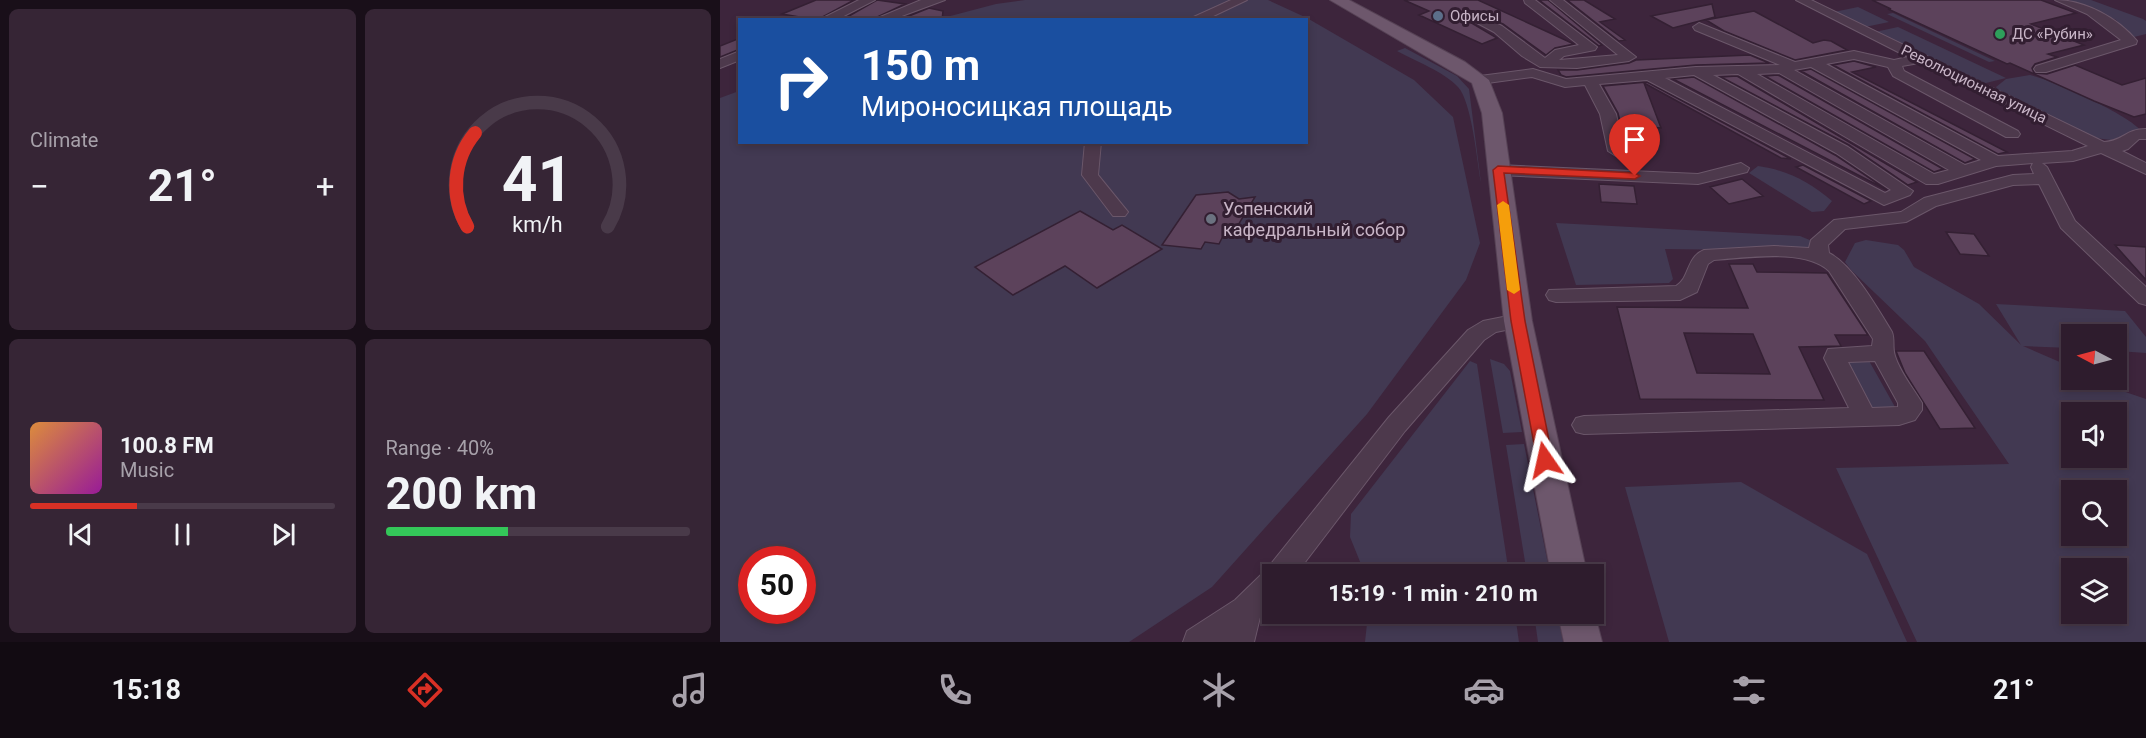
<!DOCTYPE html>
<html lang="en">
<head>
<meta charset="utf-8">
<style>
  body { margin:0; font-family:Roboto,sans-serif; background:#362535; color:#f1f3f6; height:100vh; display:flex; flex-direction:column; font-size:22px; white-space:nowrap }
  * { box-sizing:border-box; margin:0 }
  p { font-size:20px; color:#a7a1aa }
  .icon { flex:none; width:33px; height:33px; fill:none; stroke:currentColor; stroke-width:2; stroke-linecap:round; stroke-linejoin:round }
  .map { position:relative; flex:1; overflow:hidden }
  .details { display:flex; flex-direction:column; gap:9px; padding:9px; background:#190f19; width:720px }
  .details>* { flex:none }
  .top-card { position:absolute; left:18px; top:18px; width:570px; height:126px; border-radius:0px; box-shadow:0 3px 9px #0003,0 0 0 2px #493a49; background:#1a4fa0; color:#fff; overflow:hidden }
  .needle { width:39px; rotate:276deg }
  .fabs { position:absolute; left:1341px; top:324px; display:grid; gap:12px }
  .fabs a { display:grid; place-items:center; width:66px; height:66px; border-radius:0px; background:#2e1c2d; box-shadow:0 3px 9px #0003,0 0 0 2px #493a49; font-size:30px }
  .speed { position:absolute; left:18px; top:546px; display:flex; gap:12px; font-size:30px; font-weight:700; text-align:center }
  .speed>* { display:grid; place-content:center; width:78px; height:78px; border-radius:50%; background:#2e1c2d; box-shadow:0 3px 9px #0003,0 0 0 2px #493a49; line-height:1 }
  .speed .limit { border:9px solid #d22; background:#fff; color:#111 }
  .pin { position:absolute; display:grid; place-items:center; width:51px; height:51px; color:#fff; margin:-62px -26px; border-radius:50% 50% 50% 0; rotate:-45deg; box-shadow:0 0 6px #0007 }
  .pin .icon { rotate:45deg }
  .me { position:absolute; width:66px; margin:-33px; rotate:349deg; stroke-linejoin:round; filter:drop-shadow(0 0 4px #0008) }
  .turn { display:flex; align-items:center; gap:21px; height:126px; padding:0 24px; font-size:27px }
  .turn .icon { width:78px; height:78px; stroke-width:2.5 }
  .turn b { display:block; font-size:42px; line-height:51px }
  .big { font-size:45px; font-weight:700; line-height:1.1 }
  .details .tile { flex:1; display:flex; flex-direction:column; justify-content:center; gap:9px; min-width:0; padding:0 21px; border-radius:9px; background:#362535 }
  .details .dial { align-items:center; gap:0 }
  .dial svg { height:156px; overflow:visible; fill:none; stroke:#493a49; stroke-width:7; stroke-linecap:round; text-anchor:middle }
  .dial text { fill:#f1f3f6; stroke:none }
  .song { display:flex; align-items:center; gap:18px }
  .cover { width:72px; height:72px; border-radius:9px; background:linear-gradient(135deg,hsl(30 70% 55%),hsl(300 70% 35%)) }
  .played { height:6px; border-radius:3px; background:linear-gradient(90deg,#d93025 35%,#493a49 35%) }
  .keys { display:flex; justify-content:space-around; direction:ltr }
  .heat { display:flex; justify-content:space-between; align-items:center; font-size:33px; direction:ltr }
  .charge { height:9px; border-radius:4px; background:linear-gradient(90deg,#34c759 40%,#493a49 0) }
  .details .tiles { flex:1; display:grid; gap:9px; grid-template-columns:repeat(2,1fr) }
  .trip { position:absolute; left:542px; top:564px; width:342px; height:60px; border-radius:0px; background:#2e1c2d; box-shadow:0 3px 9px #0003,0 0 0 2px #493a49; font-weight:700; line-height:60px; text-align:center }
  .dock { display:flex; height:96px; justify-content:space-around; align-items:center; background:#120b12; color:#a7a1aa }
  .dock .icon { width:42px; height:42px }
  .dock .current { color:#d93025 }
  .dock b { font-size:27px; color:#f1f3f6 }
  main { display:flex; flex:1; min-height:0 }
  .map>svg:first-child { display:block }
  .green { fill:#423952; fill-rule:evenodd }
  .building { fill:#5c425b; stroke:#342033; stroke-width:1.5; fill-rule:evenodd }
  .lines { fill:none; stroke-linecap:round; stroke-linejoin:round }
  .minor-casing { stroke:#6b576a; stroke-width:2 }
  .major-casing { stroke:#564255; stroke-width:2 }
  .minor { fill:#4d394c; fill-rule:evenodd }
  .major { fill:#6d576c; fill-rule:evenodd }
  .route { fill:#d93025; stroke:#8d1f18; stroke-width:1.5 }
  .slow { fill:#f59e0b }
  .service-dot { fill:#5c6f8a; stroke:#321e31; stroke-width:2 }
  .leisure-dot { fill:#2e9e5b; stroke:#321e31; stroke-width:2 }
  .worship-dot { fill:#6b7280; stroke:#321e31; stroke-width:2 }
  .labels { text-anchor:middle; stroke-width:6; stroke-linejoin:round; paint-order:stroke }
  .far-poi-label { font-size:15px; fill:#c8b5c7; stroke:#321e31; text-anchor:start }
  .far-street-label { font-size:15px; fill:#c8b5c7; stroke:#321e31 }
  .poi-label { font-size:18px; fill:#c8b5c7; stroke:#321e31; text-anchor:start }
</style>
</head>
<body>
<main>
<section class="details">
<div class="tiles">
<div class="tile"><p>Climate</p>
<div class="heat"><a>−</a><b class="big">21°</b><a>+</a></div>
</div>
<div class="tile dial"><svg viewBox="0 0 100 80">
<path d="M14 69A42 42 0 1 1 86 69"/>
<path d="M14 69A42 42 0 0 1 18 21" stroke="#d93025"/>
<text x="50" y="56" font-size="32" font-weight="700">41</text>
<text x="50" y="72" font-size="11">km/h</text>
</svg></div>
<div class="tile">
<div class="song"><i class="cover"></i><div><b>100.8 FM</b><p>Music</p></div></div>
<div class="played"></div>
<div class="keys"><svg class="icon" aria-label="previous" viewBox="0 0 24 24"><path d="M18 5L8 12l10 7zM5 5v14"/></svg><svg class="icon" aria-label="pause" viewBox="0 0 24 24"><path d="M8 5v14M16 5v14"/></svg><svg class="icon" aria-label="next" viewBox="0 0 24 24"><path d="M6 5l10 7-10 7zM19 5v14"/></svg></div>
</div>
<div class="tile"><p>Range · 40%</p><b class="big">200 km</b><div class="charge"></div></div>
</div>
</section>
<div class="map">
<svg width="1426" height="642" viewBox="0 0 1426 642">
  <rect width="100%" height="100%" fill="#3d253c"/>
  <path class="green" d="M305 0H548L587 18 694 80 733 117 760 243 746 280 647 414 492 587 409 642H0V98L19 91 20 142H586V20L219 19 276 4ZM32 560H82V610H32Z
    M1349 0H1371L1423 19 1426 21V34L1414 37 1408 35 1396 20Z
    M1138 7 1169 22 1145 27 1114 12Z
    M1173 13 1275 61 1269 62 1167 14Z
    M1178 27 1286 78 1262 84 1155 32Z
    M685 48 737 76 749 89 761 183C757 162 752 102 738 87 723 71 697 62 677 51Z
    M1310 75C1331 80 1410 115 1421 131L1391 140 1375 138 1278 91 1276 87 1286 79Z
    M1038 166C1067 170 1090 182 1112 201L1104 211 1092 212 1029 173Z
    M836 223 1080 236 1092 241 1093 251 945 249 953 279 949 283 856 285Z
    M1146 240 1178 245 1184 250 1194 267 1259 304 1301 345 1276 304 1405 311 1426 337V353L1397 351 1396 334H1352L1351 348 1303 346 1349 366 1351 367 1352 380H1370L1426 399V642H1197L1116 468 1289 464 1205 341 1131 270 1125 262 1135 243ZM1352 412H1396V458H1352ZM1352 490H1396V536H1352ZM1352 568H1396V614H1352Z
    M770 359 784 364 790 371 802 432 783 433Z
    M1123 359H1148L1175 407H1149Z
    M750 361 757 364 789 574H645L630 537 631 514Z
    M804 444 830 574H807L786 445Z
    M1021 482 1147 554 1187 642H949L905 487Z
    M648 614H795L799 642H645Z
    M814 614H838L843 642H818Z"/>
  <path class="building" d="M96 0H134L97 20 62 14Z
    M157 0 185 4 151 20H122Z
    M684 0H758L854 44 835 48 826 55 783 24 749 10 742 15 743 18 777 38 762 44 699 15 709 11Z
    M819 0H828L882 45 879 46Z
    M847 0H864L895 19 880 22 905 40 899 41Z
    M1152 0H1321L1356 13 1311 24 1364 45 1328 54 1337 57 1315 64 1312 68 1314 73 1327 74 1355 65 1402 85 1426 78V114L1414 117 1374 101 1290 63 1287 64 1168 9H1171Z
    M992 4 995 17 953 28 931 16Z
    M209 8 223 11 222 20H179Z
    M1034 11 1093 43 1104 40 1111 41 1127 50 1075 60 1004 31 986 20Z
    M20 38V49L0 57V46Z
    M1030 55 1049 63 976 65 846 77 841 75 838 70H857L909 63 916 60Z
    M1134 61 1156 67 1132 72 1287 152 1278 154 1113 65Z
    M1091 69 1255 159 1245 163 1081 71Z
    M1058 75 1223 169 1214 172 1045 76Z
    M1017 76 1197 182 1188 185 1129 145 1001 77Z
    M974 77 1115 155 1167 190 953 79Z
    M927 82 1071 159 1061 158 924 83 941 128 930 127 937 148 906 147 898 113 883 86Z
    M1083 165 1151 201 1144 204 1076 167Z
    M1022 179 1043 196 1009 204 990 187Z
    M879 184 914 186 917 204 881 202Z
    M508 192 519 199 535 197 511 237 503 236 499 244 485 242 481 249 442 245 476 195Z
    M360 211 393 230 402 225 442 249 377 288 345 266 293 295 255 267Z
    M1226 232 1254 234 1269 256 1240 254Z
    M1395 245 1426 247V280Z
    M1009 264H1033L1037 272 1107 273 1148 335H1115L1121 346 1079 347 1104 400 920 399 897 307 1028 308ZM964 333 1033 334 1050 374 977 373Z
    M1176 351H1204L1255 428 1220 429 1185 373Z"/>
  <g class="lines">
    <g class="minor-casing">
      <path id="minor" d="M139 0H155L116 20H99Z
        M201 0H225L171 20H153Z
        M511 0H527L485 20H467Z
        M804 0H815L877 47 875 50 844 56 839 60 898 55 830 0H843L916 57 909 61 857 68 820 67 802 56 774 32 744 16 750 12 754 13 782 26 825 58 835 50 859 45 805 3Z
        M1076 0H1091L1384 142C1404 141 1405 129 1426 129V139H1419L1408 149 1402 151 1426 163V174L1381 153 1353 161 1322 163 1327 167 1355 221 1426 287V305L1419 303 1341 228 1319 184 1293 185 1216 206 1186 222 1125 229 1108 245 1109 253C1133 265 1158 309 1172 332 1175 340 1172 347 1175 356 1180 372 1193 388 1202 403V410L1195 420 1179 425 864 434 856 432 852 425 856 418 864 416 1129 408 1104 358 1108 349 1152 346 1153 339 1109 271C1086 248 1025 258 994 260L988 264 977 292 960 300 836 302 829 300 826 295 829 290 956 286C970 278 966 257 984 250L1054 246 1089 248 1091 240 1114 220 1181 212 1204 198 1293 175 1314 174 1311 167 1313 163 1276 166 1218 184H1206L1018 74 993 75 1128 147 1193 191 1190 195 1164 205 927 80 879 84 896 114 904 151 896 156 888 151 880 114 865 85 845 87 812 77 760 84 753 80 760 76 813 69 846 79 976 67 1060 65 975 30 973 27 979 23 1075 62 1134 51 1174 60 1188 57ZM1134 59 1168 67 1173 76 1286 137H1298L1300 134 1298 131 1184 71 1182 66 1199 63 1368 146 1352 151 1278 156 1106 64ZM1091 67 1261 160 1245 165 1074 70ZM1059 73 1229 170 1214 174 1037 74ZM974 75 1116 153 1171 190 1165 193 945 78ZM1155 361 1178 403V407L1152 408 1128 362Z
        M1335 0C1365 0 1398 18 1417 41L1416 44 1326 72H1316L1314 69 1316 66 1401 40 1367 14Z
        M20 51V60L0 68V59Z
        M365 142H381L378 175 408 212 405 216H393L362 175Z
        M1021 163 1029 168 1027 172 978 184 778 175 770 170 778 165 978 174Z
        M798 314 805 316 808 321 805 326 776 332 764 340 685 431 576 574H552V602L541 613 534 642H463L467 631 515 600 546 570 669 417 748 330 763 321Z"/>
    </g>
    <g class="major-casing">
      <path id="major" d="M610 0H629L745 62 769 80 782 113 812 321 867 574H831L784 321 762 113 752 83Z
        M873 607 882 642H844L838 614H873Z"/>
    </g>
    <use href="#minor" class="minor"/>
    <use href="#major" class="major"/>
  </g>
  <path class="route" d="M778 166 915 173 920 176 915 179 784 173 805 321 833 460 831 464 825 466 819 464 817 460 791 321 773 170Z"/>
  <path class="slow" d="M783 201 789 205 800 290 794 294 787 290 777 205Z"/>
  <circle class="service-dot" cx="718" cy="16" r="6"/>
  <circle class="leisure-dot" cx="1280" cy="34" r="6"/>
  <circle class="worship-dot" cx="491" cy="219" r="6"/>
  <g class="labels">
    <g class="far-poi-label">
      <text x="730" y="21">Офисы</text>
      <text x="1292" y="39">ДС «Рубин»</text>
    </g>
    <g class="far-street-label">
      <text transform="translate(1254 84) rotate(26)" y="5">Революционная улица</text>
    </g>
    <g class="poi-label">
      <text x="503" y="215">Успенский<tspan x="503" dy="21">кафедральный собор</tspan></text>
    </g>
  </g>
</svg>
<div class="fabs">
<a><svg class="needle" viewBox="-14 -14 28 28"><path d="M0-13l5 13h-10z" fill="#e53935"/><path d="M0 13l5-13h-10z" fill="#a7a1aa"/></svg></a>
<a><svg class="icon" aria-label="sound" viewBox="0 0 24 24"><path d="M4 9h4l5-4v14l-5-4H4zM17 9q2 3 0 6"/></svg></a>
<a><svg class="icon" aria-label="search" viewBox="0 0 24 24"><circle cx="10" cy="10" r="6"/><path d="M15 15l6 6"/></svg></a>
<a><svg class="icon" aria-label="layers" viewBox="0 0 24 24"><path d="M12 4l9 5-9 5-9-5zM3 14l9 5 9-5"/></svg></a>
</div>
<div class="speed"><div class="limit">50</div></div>
<div class="pin" style="left:915px;top:176px;background:#d93025"><svg class="icon" aria-label="arrive" viewBox="0 0 24 24"><path d="M6 21V4h12l-3 4 3 4H6"/></svg></div>
<svg class="me" style="left:825px;top:460px" viewBox="-20 -20 40 40"><path d="M0-17L14 15 0 8-14 15z" fill="#d93025" stroke="#fff" stroke-width="4"/></svg>
<div class="trip">15:19 · 1 min · 210 m</div>
<div class="top-card">
<div class="turn"><svg class="icon" aria-label="right" viewBox="0 0 24 24"><path d="M7 20v-9h11M14 6l5 5-5 5"/></svg><div><b>150 m</b>Мироносицкая площадь</div></div>
</div>
</div>
</main>
<nav class="dock">
<b>15:18</b>
<svg class="icon current" aria-label="directions" viewBox="0 0 24 24"><path d="M12 3l9 9-9 9-9-9zM9 14v-3h6M13 9l2 2-2 2"/></svg>
<svg class="icon" aria-label="music" viewBox="0 0 24 24"><path d="M9 18V5l10-2v13"/><circle cx="6" cy="18" r="3"/><circle cx="16" cy="16" r="3"/></svg>
<svg class="icon" aria-label="phone" viewBox="0 0 24 24"><path d="M5 4h4l2 5-3 2q2 4 5 5l2-3 5 2v4C11 20 4 13 5 4z"/></svg>
<svg class="icon" aria-label="climate" viewBox="0 0 24 24"><path d="M12 3v18M4 7l16 10M4 17L20 7"/></svg>
<svg class="icon" aria-label="car" viewBox="0 0 24 24"><path d="M5 17H2v-5l4-1 3-4h7l3 4 3 1v5h-3M9 17h6M6 11h13"/><circle cx="7" cy="17" r="2"/><circle cx="17" cy="17" r="2"/></svg>
<svg class="icon" aria-label="filters" viewBox="0 0 24 24"><path d="M4 7h16M4 17h16"/><circle cx="9" cy="7" r="2"/><circle cx="15" cy="17" r="2"/></svg>
<b>21°</b>
</nav>
</body>
</html>
